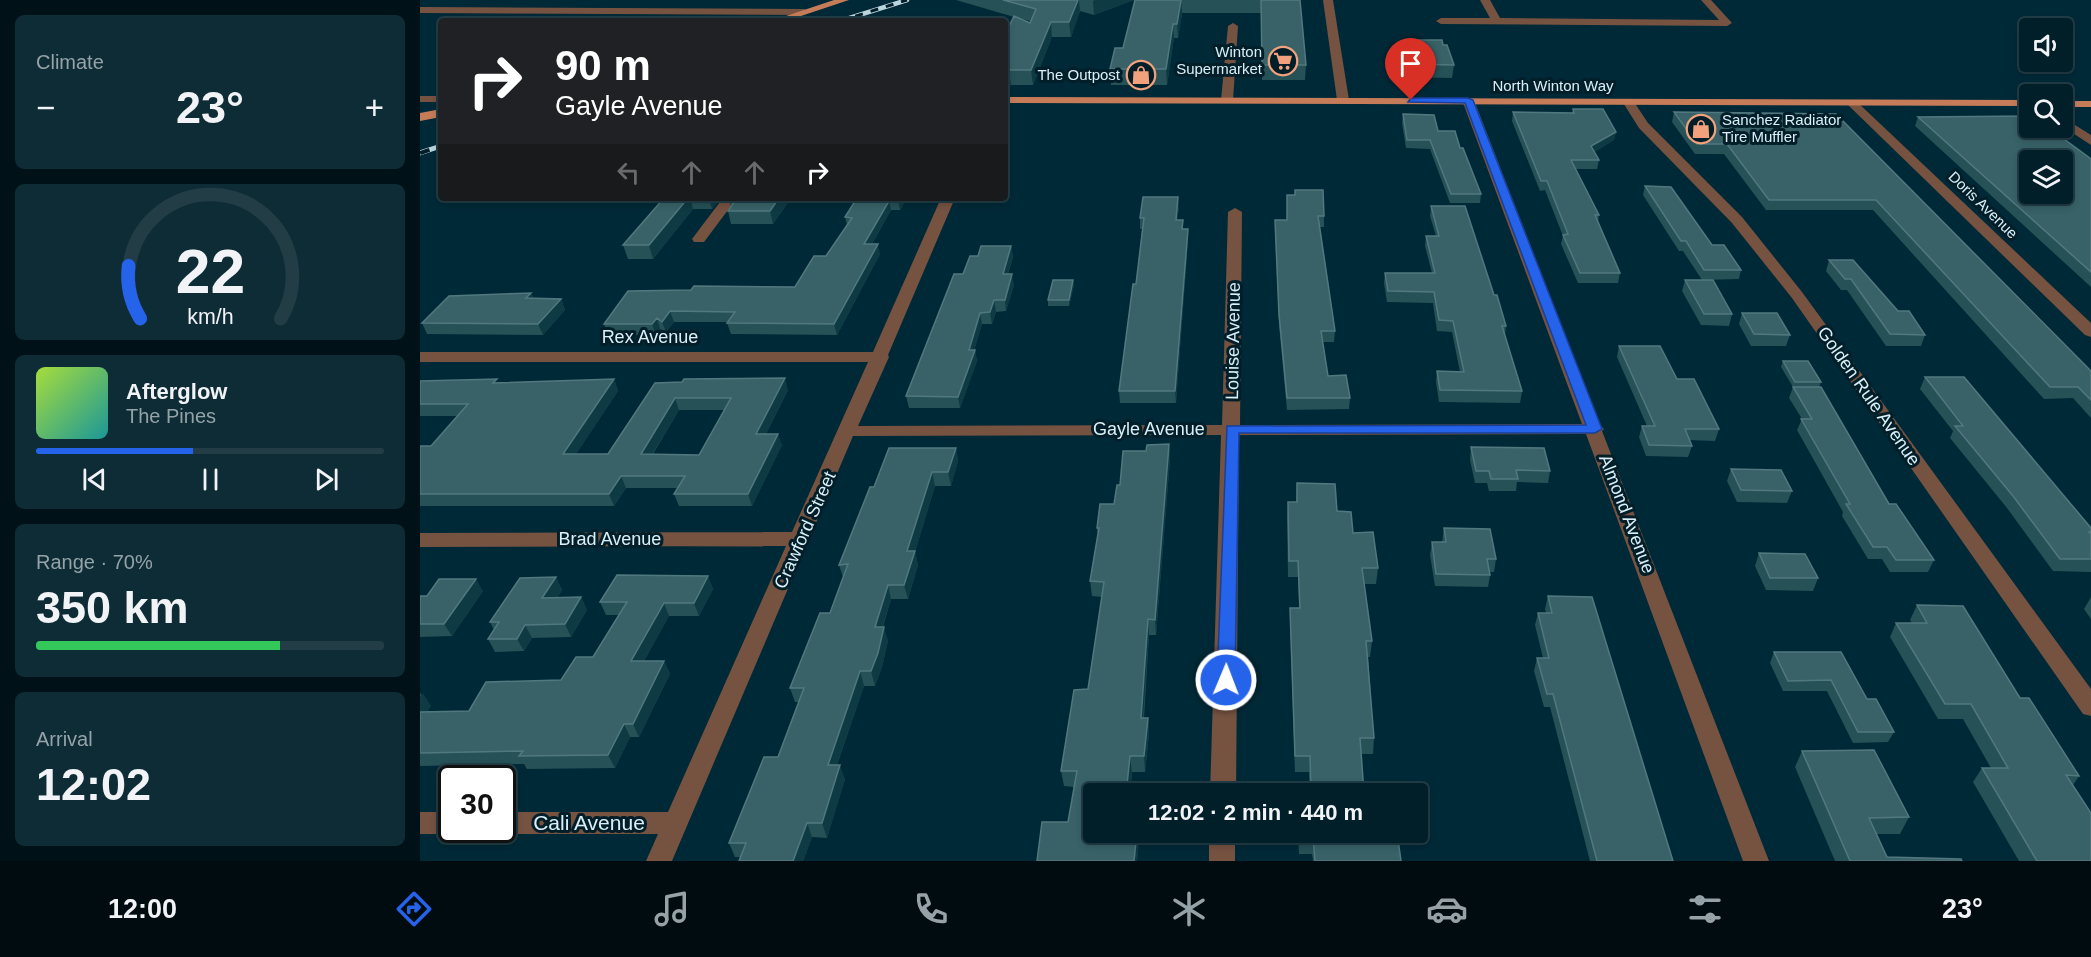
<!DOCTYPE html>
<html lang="en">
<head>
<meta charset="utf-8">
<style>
  body { margin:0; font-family:Helvetica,sans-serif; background:#0e2c35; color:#f1f3f6; height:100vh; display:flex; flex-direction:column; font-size:22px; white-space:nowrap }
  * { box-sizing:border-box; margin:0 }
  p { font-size:20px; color:#95a2a8 }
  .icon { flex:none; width:33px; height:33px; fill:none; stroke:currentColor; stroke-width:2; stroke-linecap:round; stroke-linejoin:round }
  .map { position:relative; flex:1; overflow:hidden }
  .panel { display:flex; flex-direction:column; gap:15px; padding:15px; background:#001117; width:420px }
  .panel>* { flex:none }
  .hud { position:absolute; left:18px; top:18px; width:570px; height:183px; border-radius:6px; box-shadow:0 3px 9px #0003,0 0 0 2px #223d46; background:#202124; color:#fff; overflow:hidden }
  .fabs { position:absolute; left:1599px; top:18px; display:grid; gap:12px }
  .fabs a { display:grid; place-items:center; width:54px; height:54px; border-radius:6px; background:#001f29; box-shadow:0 3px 9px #0003,0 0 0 2px #223d46; font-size:30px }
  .speed { position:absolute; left:18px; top:765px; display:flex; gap:12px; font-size:30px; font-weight:700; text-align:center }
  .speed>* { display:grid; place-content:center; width:78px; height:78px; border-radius:50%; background:#001f29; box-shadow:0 3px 9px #0003,0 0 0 2px #223d46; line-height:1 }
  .speed .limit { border:3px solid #111; border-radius:9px; background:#fff; color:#111 }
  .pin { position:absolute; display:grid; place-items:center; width:51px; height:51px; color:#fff; margin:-62px -26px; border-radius:50% 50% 50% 0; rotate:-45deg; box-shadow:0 0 6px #0007 }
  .pin .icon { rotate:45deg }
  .me { position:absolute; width:66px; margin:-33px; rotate:1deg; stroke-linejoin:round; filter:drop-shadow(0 0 4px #0008) }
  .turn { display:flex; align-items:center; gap:21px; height:126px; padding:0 18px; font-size:27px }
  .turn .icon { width:78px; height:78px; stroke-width:2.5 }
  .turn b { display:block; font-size:42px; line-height:51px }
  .lanes { display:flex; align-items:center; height:57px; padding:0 18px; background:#0003; justify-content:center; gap:30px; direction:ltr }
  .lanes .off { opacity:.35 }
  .big { font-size:45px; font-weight:600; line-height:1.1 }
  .panel .tile { flex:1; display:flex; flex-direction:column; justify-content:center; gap:9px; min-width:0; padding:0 21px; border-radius:9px; background:#0e2c35 }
  .panel .dial { align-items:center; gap:0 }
  .dial svg { height:156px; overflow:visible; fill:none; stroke:#223d46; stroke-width:7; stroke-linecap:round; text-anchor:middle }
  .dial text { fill:#f1f3f6; stroke:none }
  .song { display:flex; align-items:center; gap:18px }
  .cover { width:72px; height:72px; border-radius:9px; background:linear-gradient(135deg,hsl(80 70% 55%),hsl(180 70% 35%)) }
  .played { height:6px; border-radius:3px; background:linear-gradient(90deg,#2563eb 45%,#223d46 45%) }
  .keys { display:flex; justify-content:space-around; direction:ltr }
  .heat { display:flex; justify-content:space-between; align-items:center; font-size:33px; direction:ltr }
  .charge { height:9px; border-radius:4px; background:linear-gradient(90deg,#34c759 70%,#223d46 0) }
  .trip { position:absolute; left:663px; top:783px; width:345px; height:60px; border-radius:6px; background:#001f29; box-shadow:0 3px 9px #0003,0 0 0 2px #223d46; font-weight:600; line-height:60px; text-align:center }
  .tabs { display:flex; height:96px; justify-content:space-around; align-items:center; background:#000c10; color:#95a2a8 }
  .tabs .icon { width:42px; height:42px }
  .tabs .current { color:#2563eb }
  .tabs b { font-size:27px; color:#f1f3f6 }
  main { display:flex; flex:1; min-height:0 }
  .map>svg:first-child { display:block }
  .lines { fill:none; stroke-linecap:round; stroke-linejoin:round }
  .minor { fill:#765241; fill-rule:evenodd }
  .major { fill:#c67c59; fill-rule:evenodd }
  .rail-far1-casing { stroke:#bcd4dd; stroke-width:4.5 }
  .rail-casing { stroke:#bcd4dd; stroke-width:5 }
  .rail-far1 { stroke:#021f29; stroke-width:3; stroke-dasharray:8; stroke-linecap:butt }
  .rail { stroke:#021f29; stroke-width:4; stroke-dasharray:10; stroke-linecap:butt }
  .wall { fill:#255157; fill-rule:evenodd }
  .shaded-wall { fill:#0e3a43 }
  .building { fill:#386268; stroke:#52787f; stroke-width:1.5; fill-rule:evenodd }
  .route { fill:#2563eb; stroke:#184099; stroke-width:1.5 }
  .labels { text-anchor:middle; stroke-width:6; stroke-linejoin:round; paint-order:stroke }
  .far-poi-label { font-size:15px; fill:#daeff8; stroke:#021f29; text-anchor:end }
  .far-street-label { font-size:15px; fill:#daeff8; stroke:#021f29 }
  .street-label { font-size:18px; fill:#daeff8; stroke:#021f29 }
  .near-street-label { font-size:21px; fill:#daeff8; stroke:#021f29 }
</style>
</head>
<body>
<main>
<section class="panel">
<div class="tile"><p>Climate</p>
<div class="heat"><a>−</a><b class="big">23°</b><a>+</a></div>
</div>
<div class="tile dial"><svg viewBox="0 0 100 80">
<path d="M14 69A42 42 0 1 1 86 69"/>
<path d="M14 69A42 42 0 0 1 8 42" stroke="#2563eb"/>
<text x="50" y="56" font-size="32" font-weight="700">22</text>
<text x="50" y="72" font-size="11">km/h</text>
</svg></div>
<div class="tile">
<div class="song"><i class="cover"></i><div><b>Afterglow</b><p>The Pines</p></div></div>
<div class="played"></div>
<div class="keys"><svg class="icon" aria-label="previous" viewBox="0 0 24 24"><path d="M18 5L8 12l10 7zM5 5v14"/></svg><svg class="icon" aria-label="pause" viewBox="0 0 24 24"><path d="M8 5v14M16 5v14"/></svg><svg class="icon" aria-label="next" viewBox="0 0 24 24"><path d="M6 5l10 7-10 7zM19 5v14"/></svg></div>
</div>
<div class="tile"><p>Range · 70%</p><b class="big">350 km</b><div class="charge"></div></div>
<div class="tile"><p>Arrival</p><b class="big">12:02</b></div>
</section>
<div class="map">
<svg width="1671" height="861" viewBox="0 0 1671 861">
  <rect width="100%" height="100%" fill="#002937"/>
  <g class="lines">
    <path class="minor" d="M903 0H913L929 100 923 103 917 100Z
      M1060 0H1070L1080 18 1299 20 1281 0H1291L1312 23 1307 26 1021 24 1016 21 1021 18H1070Z
      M0 7 384 9 389 12 384 15 0 13Z
      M813 23 818 26 813 100 807 103 801 100 808 26Z
      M0 96H21V102H0Z
      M1044 98 1054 100 1180 425 1184 429 1182 431 1349 861H1323L1166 434 819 435 816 794H790L801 435 433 436 252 861H226L238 834H82L73 831 82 830V812H248L366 546 0 547V533L372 532 448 362H0V352H453L521 198H535L468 355 469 357 438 426 802 425 808 212 815 208 822 212 820 425 1162 424 1042 100Z
      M1204 99H1212L1228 123 1322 217 1382 292 1671 689V716L1663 714 1372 298 1312 223 1219 128 1202 101Z
      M1427 100H1435L1671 323V337L1665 335 1427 104Z
      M1642 117 1671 135V145L1642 126Z
      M303 198H317L284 242H274L272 239Z
      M0 812H32V830H42L32 834H0Z
      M789 832H815V861H789Z"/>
    <path class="major" d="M414 0H429L366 21H351Z
      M585 97 1610 100V106L585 103Z
      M1642 101H1671V107H1642Z
      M21 109V117L0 121V113Z"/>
    <g class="rail-far1-casing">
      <path id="rail-far1" d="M420 21 487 0"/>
    </g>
    <g class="rail-casing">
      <path id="rail" d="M0 153 21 146"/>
    </g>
    <use href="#rail-far1" class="rail-far1"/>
    <use href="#rail" class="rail"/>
  </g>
  <path class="wall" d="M536 0H714L674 15 660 11 651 37H632L613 85H591L589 88H585V35L594 17ZM598 18 610 21V23Z
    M715 0H880L886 65 885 80H842L841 13H762L758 38H754L747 85H691L690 69 703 48Z
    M977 45H1023L1034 65 1032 78 981 77 976 57Z
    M1153 109 1196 132 1194 140 1174 152 1179 160 1177 169H1155L1179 215 1178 222 1200 273 1198 283H1158L1141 244 1143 236 1125 190 1120 191 1092 121 1093 112 1152 113Z
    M1254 112 1416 114 1671 371V418L1653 398 1624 399 1453 210H1346L1304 154H1275L1252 122Z
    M983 114 1018 131 1040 148 1061 194 1060 203H1030L1010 149 986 148 982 123Z
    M1498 117 1671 159V287L1495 126Z
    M1225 186 1321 270 1319 279 1282 280 1263 251H1259L1223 195Z
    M867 195 904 216V227H900L915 331 914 342H902L908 376 930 398 929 409 867 410 859 325 855 231V220H867Z
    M244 198H301L292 209H273L233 259H208L203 245Z
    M308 198H371L353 224H311L308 211 311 207Z
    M437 198H487L480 210H471L452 244 460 254 417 335 311 334 307 323 308 322H254L246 332 240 329 236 335H188L184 324 271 290 375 287 406 256 427 225 425 217Z
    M1011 206 1074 295 1086 326 1085 335 1102 391 1100 403 1019 402 1016 382 1017 371 1040 372 1032 332 1017 331 1013 303 967 302 964 283 965 273H1012L1005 246 1006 236H1016L1010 216Z
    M759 207 757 220H763V229H768V240L756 403H700L699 391 716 284 722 229H720V218Z
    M591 246 593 257 588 274 594 285 586 311 576 312 572 324H562L554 350H555L557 361 540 408H489L486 396 558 256Z
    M1409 260 1478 311 1505 335 1501 346H1466L1427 290H1421L1406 271Z
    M653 280 654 285 649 306H628V300Z
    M1265 280 1312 314 1309 326 1281 325 1262 291Z
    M111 293 113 298 141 299 145 310 123 335 7 334 2 323Z
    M1322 313 1370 335 1366 346H1331L1319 324Z
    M1199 346 1257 379 1299 429 1295 441 1269 440 1272 446 1268 457 1226 456 1219 437 1222 426H1227L1197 357Z
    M1363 361 1401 382 1399 387 1469 504 1514 560 1508 572H1470L1462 559H1448L1422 516 1423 512 1377 430 1382 419 1369 398 1373 387 1361 367Z
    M1505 377 1671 528V572L1633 571 1587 508 1530 438 1533 431 1500 389Z
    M194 379 198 391 156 454H188L235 383 368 390 346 434 362 445 332 506H259L254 494 258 488H206L194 506H0V446H11L37 416H0V381L78 383ZM259 410H305L279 455 233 454Z
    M749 444 750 459 736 635H729L724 718H728L729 733 725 772H712L710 794H674V832H718L719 841 717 861H617L622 822H648L654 787 644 786 641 771 654 690 668 689 682 597 672 596 670 581 678 537 677 528 680 504H694L697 485H700L703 451H726L727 445Z
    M1051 447 1130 471 1128 483 1097 482 1096 491H1069L1067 483H1055L1050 460Z
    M536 448 538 461 531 486H515L495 552 498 565 488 599H471L463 627 468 641 462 667 455 686H444L417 765 425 779 407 838 392 837 383 861H319L320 857H315L309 843 358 757 379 702H375L370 688 410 613 423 577 419 565 454 487Z
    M1311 469 1372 491 1367 503 1317 502 1307 481Z
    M877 483 917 511 958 568 956 584H944L952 641 950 657H948L954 738 953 754H941L944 793 890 794 889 772H875L870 625V608H879L878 577H868L867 517 868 502H876Z
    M1024 528 1076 559 1074 572H1070V575L1068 587 1015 586 1010 555 1012 542H1022Z
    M1339 553 1398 578 1393 591 1346 590 1335 566Z
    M288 576 293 589 279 616H249L224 661H244L250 674 219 737H210L195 768 107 769 104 764 0 766V693L11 706 7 711H49L141 680 173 657 199 615H186L180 602Z
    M136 577 142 590 137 598 161 597 167 610 151 637 112 638 104 651 75 652 68 639 74 630 70 622Z
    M63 591 32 636 0 637V596Z
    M1128 596 1253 861H1170L1130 707H1124L1114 671 1117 658H1123L1115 625 1118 613H1126L1125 609Z
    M1671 597V619L1664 609Z
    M1497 605 1600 698 1659 776 1653 785 1671 861H1599L1553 782 1562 768H1571L1543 719H1518L1470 637 1476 623H1492L1490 620Z
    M1354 652H1421L1447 699 1474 732 1468 742 1433 743 1407 691H1363L1350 663Z
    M1382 751 1489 817 1480 834H1457L1467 857 1542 861H1415L1375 767Z
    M878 832H977L981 861H893L892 854H879Z"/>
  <path class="shaded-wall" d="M658 0H659L660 11 651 37 649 22Z
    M675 0H714L674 15 673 1Z
    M761 0 762 13 758 38 757 24Z
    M631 22 632 37 613 85 611 70Z
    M753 24 754 38 747 85 746 69Z
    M589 70 591 85 589 88 587 73Z
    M1196 132 1194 140 1170 155 1171 146Z
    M758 197 759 207 756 231V220Z
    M268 198H270L273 209 233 259 229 245Z
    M289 198H301L292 209Z
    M359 198H371L353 224 350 211Z
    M480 198H487L480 210 478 201Z
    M469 201 471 210 446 254 444 244Z
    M768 229V240L756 403 755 391Z
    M458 244 460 254 417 335 414 324Z
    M591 246 593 257 584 285 583 274Z
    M592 274 594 285 586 311 585 300Z
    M653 280 654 285 649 306V300Z
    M111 293 115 304 106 298Z
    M141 299 145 310 123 335 118 324Z
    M574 300 576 312 572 324 570 312Z
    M250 311 254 322 246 332 242 322Z
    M560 313 562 324 551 362 549 350Z
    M237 318 240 329 236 335 232 324Z
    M555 350 557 361 540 408 538 397Z
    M365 378 368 390 340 446 336 434Z
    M194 379 198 391 148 466 143 454Z
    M255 398 259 410 225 466 221 454Z
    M358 434 362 445 332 506 328 494Z
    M749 444 750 459 736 635 735 620Z
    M536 448 538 461 531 486 528 472Z
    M512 472 515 486 495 552 498 565 488 599 484 585 487 551Z
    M201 476 206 488 194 506 189 494Z
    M288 576 293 589 279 616 274 603Z
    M136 577 142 590 129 610 122 598Z
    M56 579 63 591 32 636 24 624Z
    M468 585 471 599 458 641 455 627Z
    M161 597 167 610 151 637 145 624Z
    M244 603 249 616 217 673 211 661Z
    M728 619 729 635 722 733 721 718Z
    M105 625 112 638 104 651 97 639Z
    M464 627 468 641 462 667 455 686 451 671Z
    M244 661 250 674 219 737 213 724Z
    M440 671 444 686 412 779 408 765Z
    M3 693 11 706 0 722V697Z
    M728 718 729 733 725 772 724 756Z
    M204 724 210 737 195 768 188 755Z
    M710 756 712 772 710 794H706Z
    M420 765 425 779 407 838 402 823Z
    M387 823 392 837 383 861H373Z
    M717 832H718L719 841 717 861H714Z"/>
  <path class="building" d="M583 0H658L649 22H631L611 70H589L587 73H585V35L594 16 610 23 616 9Z
    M715 0H761L757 24H753L746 69H690L695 48H703Z
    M841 0H880L886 65H842Z
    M172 18H231L227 21H167Z
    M988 40H1022L1023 45H1027L1034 65 982 64 977 45Z
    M1153 109H1183L1196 132 1171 146 1179 160H1151L1179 215H1175L1200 273H1160L1143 235 1148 234 1127 181H1121L1093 112 1154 113Z
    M1254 112 1416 114 1671 371V400L1658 387H1630L1456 200H1349L1307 144H1277Z
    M983 114 1014 115 1018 131H1035L1040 148H1043L1061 194H1031L1010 140H987Z
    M1610 116V128H1629L1671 159V272L1498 117ZM1610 160H1642V194H1610Z
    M1225 186 1251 187 1292 245H1304L1321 270H1284L1266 241H1261Z
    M875 190H903L904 216H898L915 331H901L908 376 926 375 930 398H867L859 314 855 220H867V195H875Z
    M723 197H758L756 220H763L762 229H768L755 391H699L713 284H716L724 218H720Z
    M244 198H268L229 245H203Z
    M317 198H359L350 211H308Z
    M437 198H480L478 201H469L444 244H458L414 324 307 323 315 312 250 311 242 322 237 318 232 324H184L208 291 271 290 274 286 375 287 394 256H406L432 218 425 217Z
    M1011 206H1045L1074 295H1077L1086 326H1082L1102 391 1020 390 1017 371 1044 372 1033 321 1019 320 1014 292 968 291 965 273H1015L1006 236H1019Z
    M561 246H591L583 274H592L585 300H574L570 312 560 313 549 350H555L538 397 486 396 534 274H543L550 256H558Z
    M1409 260H1433L1478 311H1489L1505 335 1470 334 1431 279H1425Z
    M633 280H653L649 300H628Z
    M1265 280H1293L1312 314H1284Z
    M111 293 106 298 141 299 118 324 2 323 29 296Z
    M1322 313H1357L1370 335 1334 334Z
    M1199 346H1240L1257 379H1274L1299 429H1265L1272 446 1229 445 1222 426H1235Z
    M1363 361H1388L1401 382H1375Z
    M1505 377H1544L1671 528V532H1669L1671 534V559H1640L1593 496 1535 426H1543Z
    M365 378 336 434H358L328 494H254L265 476H201L189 494H0V446H11L48 404H0V381L77 379 73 383 194 379 143 454H188L235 383 262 382 264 379ZM255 398H311L279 455 221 454Z
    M1373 387H1401L1469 504H1476L1514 560H1476L1467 547H1453L1426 504H1430L1381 419H1392Z
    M749 444 735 620 728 619 721 718H728L724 756H710L706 794H674V832H717L714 861H617L622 822H648L657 771H641L654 690 668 689 684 582 670 581 679 528H677L680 504H694L697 485H700L703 451H726L727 445Z
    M1051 447 1124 448 1130 471 1096 470 1098 479H1071L1069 471H1056Z
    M469 448H536L528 472H512L487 551H495L484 585H468L455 627H464L458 653 451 671H440L408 765H420L402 823H387L373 861H319L326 843H309L344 757H358L384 688H370L400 613H410L428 564 419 565 450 487H454Z
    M1311 469 1361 470 1372 491 1321 490Z
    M877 483 915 484 917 511 931 512 933 533 953 532 958 568H942L952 641H946L954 738H940L944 793 972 792V794H891L890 756H875L870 608H880L878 561H869L868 502H877Z
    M1024 528 1070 529 1076 559H1067L1070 575 1016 574 1012 542H1026Z
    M1339 553 1385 554 1398 578H1350Z
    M197 575 288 576 274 603H244L211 661H244L213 724H204L188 755 99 756 103 751 0 753V712L49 711 66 682 141 680 156 657H173L207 602H180Z
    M136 577 122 598 161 597 145 624 105 625 97 639H68L79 622H70L100 578Z
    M19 579H56L24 624H0V596H7Z
    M1128 596 1172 597 1253 861H1177L1133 694H1127L1117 658H1129L1118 613H1132Z
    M1497 605 1543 606 1600 698H1609L1659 776 1646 775 1671 813V861H1617L1562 768H1588L1551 704H1525L1476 623H1507Z
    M1354 652H1421L1447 699H1456L1474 732H1438L1411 680 1368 681Z
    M1454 750 1489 817 1449 818 1467 857 1541 859 1542 861H1430L1382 751Z
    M880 832H977L981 861H895L893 838H880Z"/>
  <path class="route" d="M991 98H1048L1053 100 1182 429 1175 433H819L815 680 812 684H800L797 680 807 426 1166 425 1045 103 988 102Z"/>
  <defs>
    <g id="supermarket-ring" transform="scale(1.5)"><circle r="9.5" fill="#021f29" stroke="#f1a17c" stroke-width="1.5"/><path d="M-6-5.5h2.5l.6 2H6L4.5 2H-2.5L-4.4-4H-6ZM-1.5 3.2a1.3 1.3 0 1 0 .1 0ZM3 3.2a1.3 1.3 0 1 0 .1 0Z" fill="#f1a17c"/></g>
    <g id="shop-ring" transform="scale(1.5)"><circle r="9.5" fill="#021f29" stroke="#f1a17c" stroke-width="1.5"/><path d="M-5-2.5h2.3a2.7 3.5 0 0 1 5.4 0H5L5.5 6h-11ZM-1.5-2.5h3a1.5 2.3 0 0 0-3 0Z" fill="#f1a17c"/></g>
  </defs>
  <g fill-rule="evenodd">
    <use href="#supermarket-ring" x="863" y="61"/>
    <use href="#shop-ring" x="721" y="75"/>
    <use href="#shop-ring" x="1281" y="129"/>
  </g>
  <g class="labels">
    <g class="far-poi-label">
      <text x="842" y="57">Winton<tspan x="842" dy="17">Supermarket</tspan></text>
      <text x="700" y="80">The Outpost</text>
      <text x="1302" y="125" text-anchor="start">Sanchez Radiator<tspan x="1302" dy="17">Tire Muffler</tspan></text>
    </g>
    <g class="far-street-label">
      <text x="1133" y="91">North Winton Way</text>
      <text transform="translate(1563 205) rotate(44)" y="5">Doris Avenue</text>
    </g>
    <g class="street-label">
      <text x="230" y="343">Rex Avenue</text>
      <text transform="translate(813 341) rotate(-89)" y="6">Louise Avenue</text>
      <text transform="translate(1449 396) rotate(55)" y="6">Golden Rule Avenue</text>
      <text x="729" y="435">Gayle Avenue</text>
      <text transform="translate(1207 514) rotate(69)" y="6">Almond Avenue</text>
      <text transform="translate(385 530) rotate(-66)" y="6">Crawford Street</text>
      <text x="190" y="545">Brad Avenue</text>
    </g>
    <g class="near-street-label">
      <text x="169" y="830">Cali Avenue</text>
    </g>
  </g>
</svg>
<div class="fabs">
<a><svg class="icon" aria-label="sound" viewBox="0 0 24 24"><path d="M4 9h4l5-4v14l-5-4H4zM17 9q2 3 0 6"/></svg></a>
<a><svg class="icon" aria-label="search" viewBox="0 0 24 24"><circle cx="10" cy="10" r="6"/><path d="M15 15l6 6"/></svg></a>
<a><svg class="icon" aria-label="layers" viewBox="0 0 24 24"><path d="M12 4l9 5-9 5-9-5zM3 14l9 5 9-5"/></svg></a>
</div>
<div class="speed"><div class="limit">30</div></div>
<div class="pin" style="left:991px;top:100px;background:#d93025"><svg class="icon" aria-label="arrive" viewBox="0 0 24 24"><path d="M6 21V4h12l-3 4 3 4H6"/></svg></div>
<svg class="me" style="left:806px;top:680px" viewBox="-20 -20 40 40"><circle r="17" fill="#2563eb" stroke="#fff" stroke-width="3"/><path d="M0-11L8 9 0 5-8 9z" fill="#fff"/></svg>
<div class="trip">12:02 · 2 min · 440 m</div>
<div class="hud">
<div class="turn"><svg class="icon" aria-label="right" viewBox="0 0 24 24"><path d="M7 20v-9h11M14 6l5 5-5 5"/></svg><div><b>90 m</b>Gayle Avenue</div></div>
<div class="lanes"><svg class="icon off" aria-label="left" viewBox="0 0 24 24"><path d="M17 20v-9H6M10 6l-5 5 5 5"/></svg><svg class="icon off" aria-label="ahead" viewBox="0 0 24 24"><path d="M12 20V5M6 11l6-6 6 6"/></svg><svg class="icon off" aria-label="ahead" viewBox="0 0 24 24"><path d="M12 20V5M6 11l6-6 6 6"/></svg><svg class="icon" aria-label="right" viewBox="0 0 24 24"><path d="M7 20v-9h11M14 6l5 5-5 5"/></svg></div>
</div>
</div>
</main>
<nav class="tabs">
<b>12:00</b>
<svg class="icon current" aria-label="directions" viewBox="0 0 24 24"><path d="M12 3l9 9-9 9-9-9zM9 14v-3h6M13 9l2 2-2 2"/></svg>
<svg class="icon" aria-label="music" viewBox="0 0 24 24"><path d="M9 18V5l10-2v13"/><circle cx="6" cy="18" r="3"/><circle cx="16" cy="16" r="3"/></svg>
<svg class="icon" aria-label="phone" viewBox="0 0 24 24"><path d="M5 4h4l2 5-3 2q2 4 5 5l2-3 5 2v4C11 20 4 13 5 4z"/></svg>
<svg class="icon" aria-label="climate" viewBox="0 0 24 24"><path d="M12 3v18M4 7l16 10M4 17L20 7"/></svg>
<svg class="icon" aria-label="car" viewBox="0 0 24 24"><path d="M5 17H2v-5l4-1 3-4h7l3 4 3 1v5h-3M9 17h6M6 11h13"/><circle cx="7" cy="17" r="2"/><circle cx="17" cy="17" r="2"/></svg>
<svg class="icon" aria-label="filters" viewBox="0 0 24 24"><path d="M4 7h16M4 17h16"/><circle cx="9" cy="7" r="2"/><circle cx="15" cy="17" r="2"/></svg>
<b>23°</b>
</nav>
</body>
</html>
